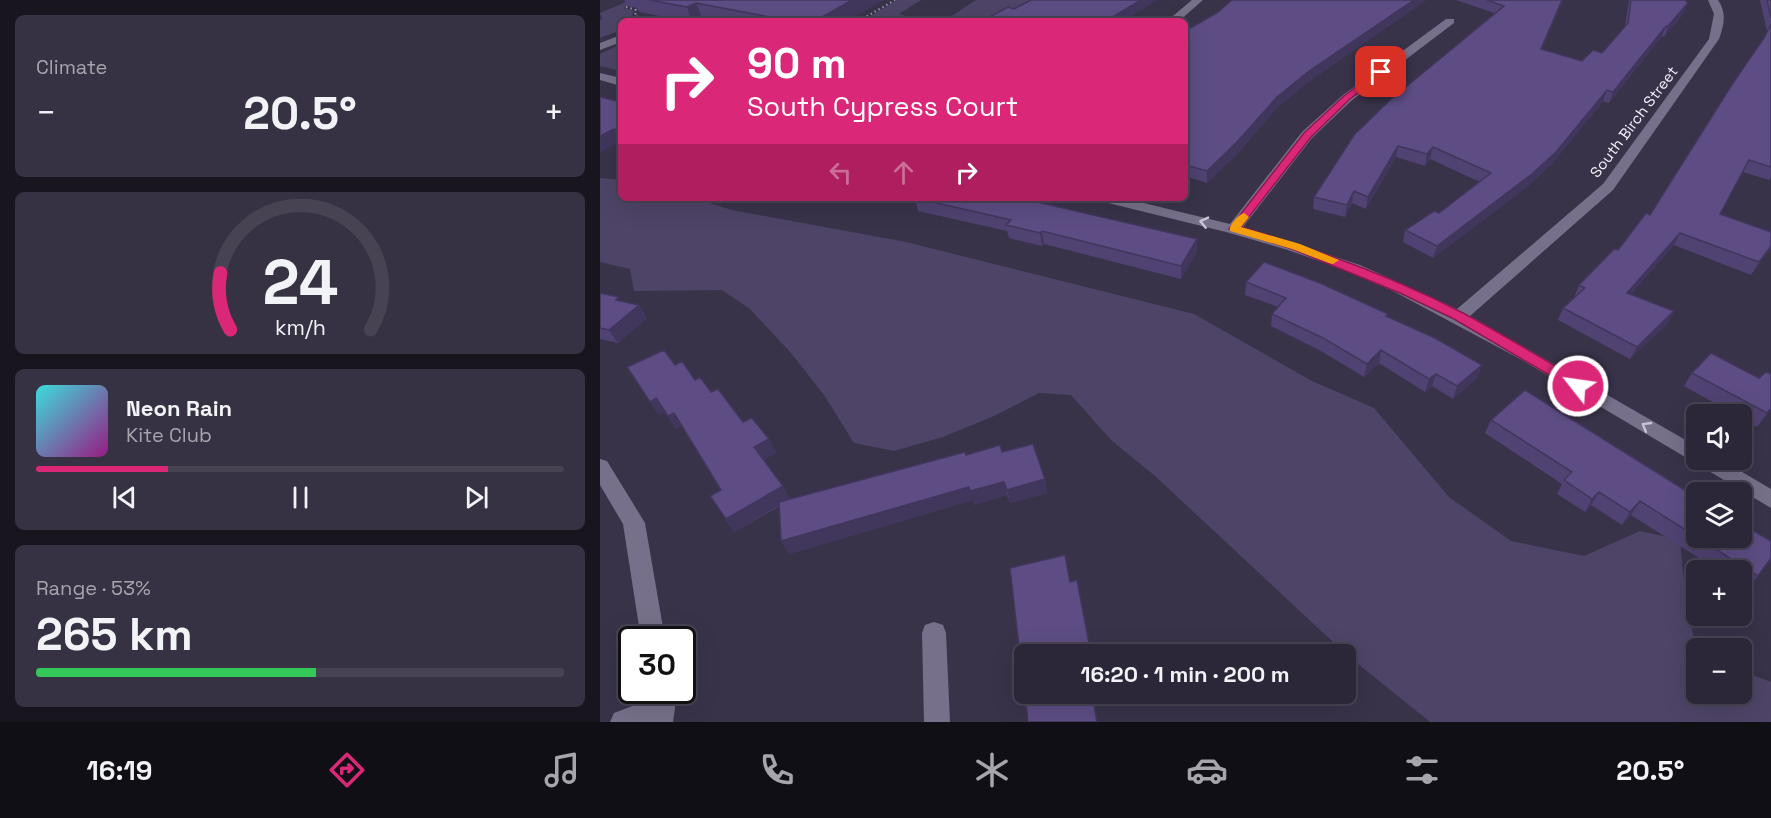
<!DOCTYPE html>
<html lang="en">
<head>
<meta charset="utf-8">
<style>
  body { margin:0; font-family:"Space Grotesk",sans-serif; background:#373243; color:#f1f3f6; height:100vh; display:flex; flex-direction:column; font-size:22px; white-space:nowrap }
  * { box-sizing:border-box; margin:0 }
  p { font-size:20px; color:#a6a5ae }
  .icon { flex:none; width:33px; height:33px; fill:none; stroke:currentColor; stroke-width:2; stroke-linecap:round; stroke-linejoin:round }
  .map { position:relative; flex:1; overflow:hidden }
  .sheet { display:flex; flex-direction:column; gap:15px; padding:15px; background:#18151f; width:600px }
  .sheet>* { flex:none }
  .guide { position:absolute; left:18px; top:18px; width:570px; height:183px; border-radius:9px; box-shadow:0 6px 24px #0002,0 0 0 2px #474353; background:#db2777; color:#fff; overflow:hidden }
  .fabs { position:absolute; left:1086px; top:404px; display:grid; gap:12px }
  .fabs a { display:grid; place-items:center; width:66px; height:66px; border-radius:9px; background:#2b2638; box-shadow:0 6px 24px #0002,0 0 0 2px #474353; font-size:30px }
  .speed { position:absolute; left:18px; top:626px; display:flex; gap:12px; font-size:30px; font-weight:700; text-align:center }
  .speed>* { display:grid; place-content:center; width:78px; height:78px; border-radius:50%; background:#2b2638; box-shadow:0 6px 24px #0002,0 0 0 2px #474353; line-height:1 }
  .speed .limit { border:3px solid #111; border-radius:9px; background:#fff; color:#111 }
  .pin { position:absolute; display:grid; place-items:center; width:51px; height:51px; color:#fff; margin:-26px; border-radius:12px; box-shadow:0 3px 9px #0006 }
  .me { position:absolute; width:66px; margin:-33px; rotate:300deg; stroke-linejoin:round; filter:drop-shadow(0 0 4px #0008) }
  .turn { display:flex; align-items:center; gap:21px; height:126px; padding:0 30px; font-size:27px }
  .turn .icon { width:78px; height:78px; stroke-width:2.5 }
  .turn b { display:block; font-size:42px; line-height:51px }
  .lanes { display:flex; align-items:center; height:57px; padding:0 30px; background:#0003; justify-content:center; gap:30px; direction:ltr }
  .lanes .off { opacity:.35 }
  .big { font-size:45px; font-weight:800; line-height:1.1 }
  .sheet .card { flex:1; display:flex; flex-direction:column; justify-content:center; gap:9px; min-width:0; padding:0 21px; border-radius:9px; background:#373243 }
  .sheet .dial { align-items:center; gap:0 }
  .dial svg { height:156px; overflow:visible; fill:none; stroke:#474353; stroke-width:7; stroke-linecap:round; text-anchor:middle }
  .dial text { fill:#f1f3f6; stroke:none }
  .song { display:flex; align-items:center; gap:18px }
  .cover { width:72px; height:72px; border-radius:9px; background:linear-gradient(135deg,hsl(180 70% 55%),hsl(310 70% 35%)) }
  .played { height:6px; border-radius:3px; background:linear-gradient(90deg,#db2777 25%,#474353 25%) }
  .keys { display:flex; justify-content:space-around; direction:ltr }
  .heat { display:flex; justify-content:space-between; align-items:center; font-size:33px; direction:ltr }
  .charge { height:9px; border-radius:4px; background:linear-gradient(90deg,#34c759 53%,#474353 0) }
  .trip { position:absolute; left:414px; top:644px; width:342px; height:60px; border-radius:9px; background:#2b2638; box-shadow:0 6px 24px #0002,0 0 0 2px #474353; font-weight:800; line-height:60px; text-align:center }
  .menu { display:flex; height:96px; justify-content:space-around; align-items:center; background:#110f16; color:#a6a5ae }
  .menu .icon { width:42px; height:42px }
  .menu .selected { color:#db2777 }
  .menu b { font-size:27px; color:#f1f3f6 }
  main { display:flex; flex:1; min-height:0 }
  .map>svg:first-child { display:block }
  .green { fill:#4e4467 }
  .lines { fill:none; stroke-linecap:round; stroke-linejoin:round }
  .path { stroke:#9792a4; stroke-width:2; stroke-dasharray:1.5 3; stroke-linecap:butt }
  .minor { fill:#76708a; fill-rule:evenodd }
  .wall { fill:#504272 }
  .shaded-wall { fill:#41365c }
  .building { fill:#5d4d84; stroke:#41365c; stroke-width:1.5 }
  .oneway { stroke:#c9c4d5 }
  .route { fill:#db2777; stroke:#8e194d; stroke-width:1.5 }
  .slow { fill:#f59e0b }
  .labels { text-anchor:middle; stroke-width:6; stroke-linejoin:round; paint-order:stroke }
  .far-street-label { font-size:15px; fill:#f5f2fe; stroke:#39334a }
</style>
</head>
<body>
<main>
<section class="sheet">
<div class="card"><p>Climate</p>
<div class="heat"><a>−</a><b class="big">20.5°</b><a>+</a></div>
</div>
<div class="card dial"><svg viewBox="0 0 100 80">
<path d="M14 69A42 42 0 1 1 86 69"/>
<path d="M14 69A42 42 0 0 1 9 40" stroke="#db2777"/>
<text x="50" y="56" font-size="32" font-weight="700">24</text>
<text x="50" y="72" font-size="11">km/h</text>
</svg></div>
<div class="card">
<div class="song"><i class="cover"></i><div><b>Neon Rain</b><p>Kite Club</p></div></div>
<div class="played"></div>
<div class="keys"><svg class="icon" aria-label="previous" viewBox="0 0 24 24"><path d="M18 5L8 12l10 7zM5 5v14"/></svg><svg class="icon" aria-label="pause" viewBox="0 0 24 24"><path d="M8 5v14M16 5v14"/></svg><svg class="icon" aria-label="next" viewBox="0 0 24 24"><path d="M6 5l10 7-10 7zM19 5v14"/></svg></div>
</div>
<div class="card"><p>Range · 53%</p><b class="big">265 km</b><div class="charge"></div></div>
</section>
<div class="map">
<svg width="1171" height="722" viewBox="0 0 1171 722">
  <rect width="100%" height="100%" fill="#39334a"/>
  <path class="green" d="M31 0H41L23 8 34 11 32 15 34 18 50 21H21V30L0 38V20L2 19 0 13Z
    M297 0H321L299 14 305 16 304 19 262 21Z
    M376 0H440L396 21H344Z
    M21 44V71L0 66V54Z
    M0 178 21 180V198H93L132 210 306 242 594 314 712 381 774 408 849 497 911 541 984 556 1040 531 1080 540 1084 582 1093 636 1109 648H1096V693H1142V671L1171 682V722H830L747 655 554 475 512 441 471 395 439 393 394 416 343 437 294 451 254 443 224 395 191 353 150 309 122 290 34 291 30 269 0 262Z"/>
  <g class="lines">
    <path class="path" d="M26 7 36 10 35 16 55 21
      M259 21 295 0"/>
    <path class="minor" d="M592 0H603L579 21H567Z
      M1108 0H1118C1127 13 1124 25 1119 39L1013 190 870 316 1096 446V459H1120L1171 489V508L922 360 793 291 748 271 688 250 626 232 500 201 498 198H523L630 224 702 132 743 95 846 19H854V23L751 101 712 138 643 227 760 265 857 309 1003 184 1109 39 1114 14Z
      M21 35V42L0 50V43Z
      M0 73 21 78V86L0 80Z
      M0 459 7 461 45 523 65 639H41L23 524 0 485Z
      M334 622 343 625 346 633 350 722H324L322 633 325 625Z
      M47 690H73L75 708 73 722H10L14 713 48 700Z"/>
  </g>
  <path class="wall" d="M24 0H283L247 21H117L102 18 96 21H86L39 12 37 8 27 6Z
    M632 0H826L708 82 677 108 638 153 607 183 585 176V31L617 13Z
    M856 0H963L942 49 982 61 1002 53 1025 26 1029 0H1085L1084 13 1064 37 1062 36 1009 103 1003 101 952 164 928 186 833 258 803 242 805 230 839 213 880 182 830 159 825 166 796 157 766 209 752 203 745 217 713 209 714 197 894 13Z
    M1160 0H1171V177L1169 180 1143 172 1120 214 1171 232V248L1151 275 1074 245 1031 294 1074 311 1067 324 1030 359 958 320 963 308 974 298 979 285 1018 250 1050 215 1163 40 1167 32Z
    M21 102V141H20L0 152Z
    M315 198 597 252 581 279 444 244 442 246 409 238 407 231 318 211Z
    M646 282 788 314 787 316 882 365 877 378 853 399 832 386 825 392 779 363 764 377 721 351 671 326 672 314 678 307 645 295Z
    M0 293 21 301 39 305 47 318 18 343 0 339Z
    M75 365 111 392 143 422 169 439 176 453 163 460 190 499 366 455 402 452 445 479 447 493 410 503 407 495 374 505 373 500 189 554 181 541 180 506 134 532 110 496 121 490 82 426 76 429 65 412 59 415 27 367Z
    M1092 373 1159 378 1171 374V410L1157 427 1142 418V414H1134L1084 386Z
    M925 390 1158 576 1147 589 1142 585V570H1118L1031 515 1022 525 991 505 985 512 957 494 962 484 885 433 891 420Z"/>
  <path class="shaded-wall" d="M252 0H283L247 21H215Z
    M541 0H558L524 21H506Z
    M814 0H826L708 82 677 108 638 153 607 183V171L677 97 709 71Z
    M962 0H963L938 59 941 49Z
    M96 3 102 18 96 21H92L87 7Z
    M1088 3 1084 13 1064 37 1068 26Z
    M1066 26 1062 36 1009 103 1013 92Z
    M1007 90 1003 101 952 164 928 186 833 258 837 246Z
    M14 129 20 141 0 152V136Z
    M798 146 796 157 766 209 768 197Z
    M833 147 830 159 825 166 827 154Z
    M754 191 752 203 745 217 747 205Z
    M442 231 444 244 442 246 440 233Z
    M1080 233 1074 245 1022 305 1027 293Z
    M597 239V252L581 279V266Z
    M1171 246V248L1151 275 1159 262Z
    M39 305 47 318 18 343 9 330Z
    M1074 311 1067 324 1030 359 1037 347Z
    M781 350 779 363 764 377 767 364Z
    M882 365 877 378 853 399 857 386Z
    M836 374 832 386 825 392 829 379Z
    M56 398 65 412 59 415 50 402Z
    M1171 408V410L1157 427 1167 413Z
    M74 413 82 426 76 429 68 416Z
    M169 439 176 453 161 461 154 447Z
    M445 479 447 493 410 503 407 490Z
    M404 482 407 495 374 505 373 500 189 554 181 541 369 487Z
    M183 486 190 499 134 532 126 519Z
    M999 492 991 505 985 512 992 499Z
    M1040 501 1031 515 1022 525 1030 512Z"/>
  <path class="building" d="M50 0H252L215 21H191L96 3 87 7Z
    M431 0H541L506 21H382L408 7 414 9Z
    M632 0H814L709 71 677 97 638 141 607 171 585 165V31L617 13Z
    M887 0H962L941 49 982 61 993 50 1002 53 1028 23 1031 0H1085L1088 3 1068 26H1066L1013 92 1007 90 956 152 932 174 837 246 805 230 834 211 839 213 891 173 833 147 827 154 798 146 768 197 754 191 747 205 714 197 754 135 790 100 904 6Z
    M1167 0H1171V18Z
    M1171 24V167L1149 160 1120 214 1171 232V246L1159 262 1080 233 1027 293 1074 311 1037 347 963 308 985 288 979 285 1014 249 1018 250 1046 213 1050 215 1133 83 1164 38Z
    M0 97 21 102V131L14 129 0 136Z
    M315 198H420L597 239 581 266 442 231 440 233 406 225 411 220Z
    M664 262 720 283 788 314 786 316 835 338 882 365 857 386 836 374 829 379 781 350 767 364 723 338 672 314 686 298 646 282Z
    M0 293 19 297 16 300 39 305 9 330 0 328Z
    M64 350 75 365 82 361 95 380 100 377 111 392 118 389 143 422 152 418 169 439 154 447 183 486 126 519 110 496 121 490 74 413 68 416 56 398 50 402 27 367Z
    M1111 353 1159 378 1166 372 1171 374V408L1167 413 1092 373Z
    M925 390 1096 497V537H1142V524L1171 541V558L1158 576 1040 501 1030 512 999 492 992 499 964 480 972 472 891 420Z
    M433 444 445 479 407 490 404 482 370 491 369 487 181 541 179 502 365 452 366 455 400 445 402 452Z
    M465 555 470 582 477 580 491 654H424V691L410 568Z
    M425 693H492L497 722H428Z"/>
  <defs><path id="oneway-chevron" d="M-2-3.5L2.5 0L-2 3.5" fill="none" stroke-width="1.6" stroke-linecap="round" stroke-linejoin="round" transform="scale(1.5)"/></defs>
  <g class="oneway">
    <use href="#oneway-chevron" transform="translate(604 222) rotate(-167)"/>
    <use href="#oneway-chevron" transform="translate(1046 426) rotate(-150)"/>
  </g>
  <path class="route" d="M778 70 786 72 750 99 711 137 641 227C717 249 793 277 863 313 904 335 943 359 983 382L985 386 983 389H973L854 319 800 293 692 249 629 229 704 133 744 96Z"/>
  <path class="slow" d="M644 213 649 217 641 227 700 244 739 260 733 264 729 263 692 249 630 231C628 226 638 215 644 213Z"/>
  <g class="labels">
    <g class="far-street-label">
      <text transform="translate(1034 122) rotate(-53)" y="5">South Birch Street</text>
    </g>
  </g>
</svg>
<div class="fabs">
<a><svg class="icon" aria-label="sound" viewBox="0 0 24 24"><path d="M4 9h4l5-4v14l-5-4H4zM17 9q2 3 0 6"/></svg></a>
<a><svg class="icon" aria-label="layers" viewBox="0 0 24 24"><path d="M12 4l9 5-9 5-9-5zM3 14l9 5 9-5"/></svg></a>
<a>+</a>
<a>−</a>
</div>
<div class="speed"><div class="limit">30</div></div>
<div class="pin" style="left:781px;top:72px;background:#d93025"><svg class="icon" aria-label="arrive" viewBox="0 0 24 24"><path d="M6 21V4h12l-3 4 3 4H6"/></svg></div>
<svg class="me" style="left:978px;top:386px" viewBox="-20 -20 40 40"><circle r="17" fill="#db2777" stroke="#fff" stroke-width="3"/><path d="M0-11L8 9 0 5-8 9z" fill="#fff"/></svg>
<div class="trip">16:20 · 1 min · 200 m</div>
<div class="guide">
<div class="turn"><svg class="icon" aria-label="right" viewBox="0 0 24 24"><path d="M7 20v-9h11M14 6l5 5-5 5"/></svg><div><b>90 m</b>South Cypress Court</div></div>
<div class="lanes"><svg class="icon off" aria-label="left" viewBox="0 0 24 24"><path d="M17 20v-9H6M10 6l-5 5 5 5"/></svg><svg class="icon off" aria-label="ahead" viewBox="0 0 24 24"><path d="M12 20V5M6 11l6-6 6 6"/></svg><svg class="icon" aria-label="right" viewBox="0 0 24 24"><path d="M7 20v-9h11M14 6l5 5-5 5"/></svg></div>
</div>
</div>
</main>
<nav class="menu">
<b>16:19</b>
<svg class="icon selected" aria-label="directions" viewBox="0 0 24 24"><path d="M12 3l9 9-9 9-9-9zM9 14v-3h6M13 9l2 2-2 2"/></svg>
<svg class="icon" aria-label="music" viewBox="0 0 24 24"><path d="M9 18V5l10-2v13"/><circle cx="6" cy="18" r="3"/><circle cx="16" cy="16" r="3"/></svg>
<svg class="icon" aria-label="phone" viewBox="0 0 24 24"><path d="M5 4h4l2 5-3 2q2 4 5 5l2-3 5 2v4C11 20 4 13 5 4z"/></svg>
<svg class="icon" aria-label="climate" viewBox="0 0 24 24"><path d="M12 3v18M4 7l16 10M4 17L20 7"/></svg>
<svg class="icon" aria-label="car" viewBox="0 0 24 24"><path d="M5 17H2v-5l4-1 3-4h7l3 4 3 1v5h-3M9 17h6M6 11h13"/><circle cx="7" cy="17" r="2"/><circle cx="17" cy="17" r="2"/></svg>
<svg class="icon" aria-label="filters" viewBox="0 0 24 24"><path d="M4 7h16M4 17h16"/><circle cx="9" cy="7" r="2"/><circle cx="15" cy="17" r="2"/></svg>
<b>20.5°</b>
</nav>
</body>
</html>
